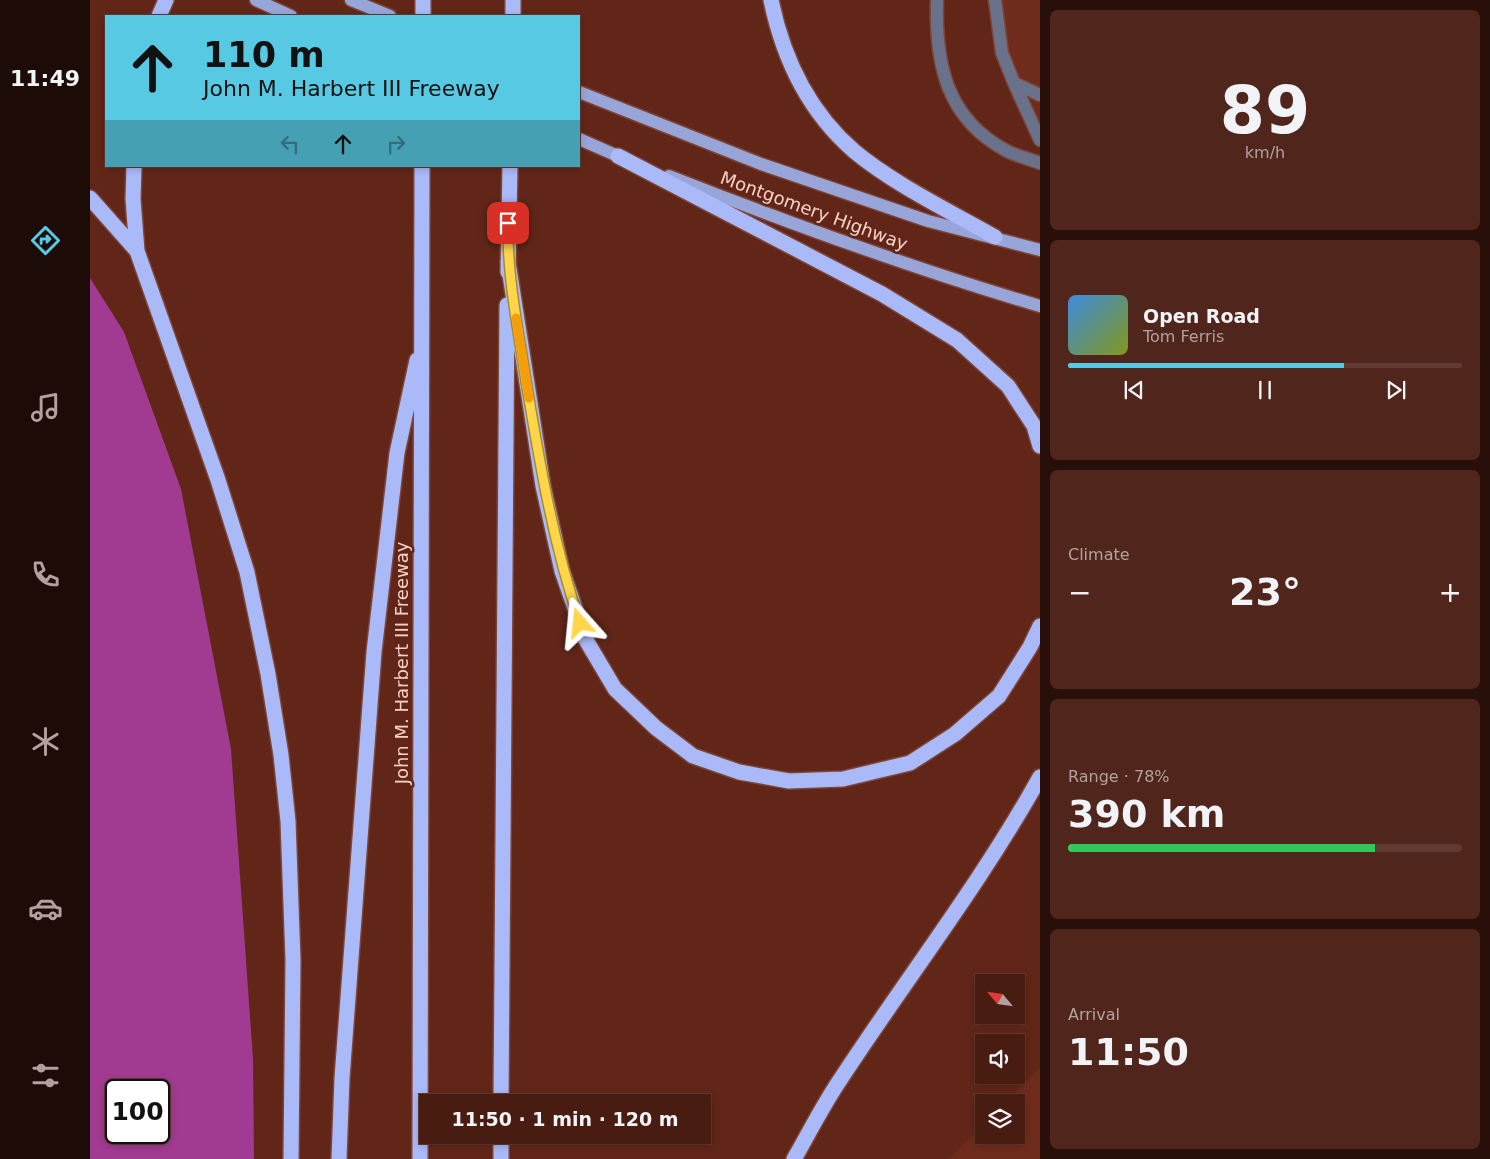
<!DOCTYPE html>
<html lang="en">
<head>
<meta charset="utf-8">
<style>
  body { margin:0; font-family:"DejaVu Sans",sans-serif; background:#50251b; color:#f1f3f6; height:100vh; display:flex; flex-direction:column; font-size:19px; white-space:nowrap }
  * { box-sizing:border-box; margin:0 }
  p { font-size:16px; color:#b1a19f }
  .icon { flex:none; width:28px; height:28px; fill:none; stroke:currentColor; stroke-width:2; stroke-linecap:round; stroke-linejoin:round }
  .map { position:relative; flex:1; overflow:hidden }
  .panel { display:flex; flex-direction:column; gap:10px; padding:10px; background:#280f0a; width:450px }
  .panel>* { flex:none }
  .banner { position:absolute; left:15px; top:15px; width:475px; height:152px; border-radius:0px; box-shadow:0 2px 8px #0003,0 0 0 1px #613a32; background:#57c9e2; color:#111; overflow:hidden }
  .needle { width:32px; rotate:299deg }
  .controls { position:absolute; left:885px; top:974px; display:grid; gap:10px }
  .controls a { display:grid; place-items:center; width:50px; height:50px; border-radius:0px; background:#491c12; box-shadow:0 2px 8px #0003,0 0 0 1px #613a32; font-size:25px }
  .speed { position:absolute; left:15px; top:1079px; display:flex; gap:10px; font-size:25px; font-weight:700; text-align:center }
  .speed>* { display:grid; place-content:center; width:65px; height:65px; border-radius:50%; background:#491c12; box-shadow:0 2px 8px #0003,0 0 0 1px #613a32; line-height:1 }
  .speed .limit { border:2px solid #111; border-radius:8px; background:#fff; color:#111 }
  .pin { position:absolute; display:grid; place-items:center; width:42px; height:42px; color:#fff; margin:-21px; border-radius:10px; box-shadow:0 2px 8px #0006 }
  .me { position:absolute; width:55px; margin:-28px; rotate:342deg; stroke-linejoin:round; filter:drop-shadow(0 0 4px #0008) }
  .turn { display:flex; align-items:center; gap:18px; height:105px; padding:0 15px; font-size:22px }
  .turn .icon { width:65px; height:65px; stroke-width:2.5 }
  .turn b { display:block; font-size:35px; line-height:42px }
  .lanes { display:flex; align-items:center; height:48px; padding:0 15px; background:#0003; justify-content:center; gap:25px; direction:ltr }
  .lanes .off { opacity:.35 }
  .big { font-size:38px; font-weight:600; line-height:1.1 }
  .panel .widget { flex:1; display:flex; flex-direction:column; justify-content:center; gap:8px; min-width:0; padding:0 18px; border-radius:8px; background:#50251b }
  .panel .dial { align-items:center; gap:0 }
  .dial b { font-size:65px; line-height:1 }
  .song { display:flex; align-items:center; gap:15px }
  .cover { width:60px; height:60px; border-radius:8px; background:linear-gradient(135deg,hsl(210 70% 55%),hsl(70 70% 35%)) }
  .played { height:5px; border-radius:2px; background:linear-gradient(90deg,#57c9e2 70%,#613a32 70%) }
  .keys { display:flex; justify-content:space-around; direction:ltr }
  .heat { display:flex; justify-content:space-between; align-items:center; font-size:28px; direction:ltr }
  .charge { height:8px; border-radius:4px; background:linear-gradient(90deg,#34c759 78%,#613a32 0) }
  .trip { position:absolute; left:329px; top:1094px; width:292px; height:50px; border-radius:0px; background:#491c12; box-shadow:0 2px 8px #0003,0 0 0 1px #613a32; font-weight:600; line-height:50px; text-align:center }
  main { display:flex; flex:1; min-height:0 }
  .dock { display:flex; flex-direction:column; width:90px; justify-content:space-around; align-items:center; background:#1d0b07; color:#b1a19f }
  .dock .icon { width:35px; height:35px }
  .dock .active { color:#57c9e2 }
  .dock b { font-size:22px; color:#f1f3f6 }
  .map>svg:first-child { display:block }
  .built { fill:#6f2c1d }
  .forest { fill:#a13b91; fill-rule:evenodd }
  .lines { fill:none; stroke-linecap:round; stroke-linejoin:round }
  .minor-casing { stroke:#7c4538; stroke-width:15 }
  .major-casing { stroke:#7c4538; stroke-width:15 }
  .highway-casing { stroke:#7c4538; stroke-width:18 }
  .minor { stroke:#6a718a; stroke-width:12 }
  .major { stroke:#98a5d8; stroke-width:12 }
  .highway { stroke:#aab9f7; stroke-width:15 }
  .route-casing { stroke:#a68a30; stroke-width:12 }
  .route { stroke:#ffd54a; stroke-width:9 }
  .slow { stroke:#f59e0b; stroke-width:9 }
  .labels { text-anchor:middle; stroke-width:5; stroke-linejoin:round; paint-order:stroke }
  .street-label { font-size:18px; fill:#f7d1c7; stroke:#612618 }
</style>
</head>
<body>
<main>
<nav class="dock">
<b>11:49</b>
<svg class="icon active" aria-label="directions" viewBox="0 0 24 24"><path d="M12 3l9 9-9 9-9-9zM9 14v-3h6M13 9l2 2-2 2"/></svg>
<svg class="icon" aria-label="music" viewBox="0 0 24 24"><path d="M9 18V5l10-2v13"/><circle cx="6" cy="18" r="3"/><circle cx="16" cy="16" r="3"/></svg>
<svg class="icon" aria-label="phone" viewBox="0 0 24 24"><path d="M5 4h4l2 5-3 2q2 4 5 5l2-3 5 2v4C11 20 4 13 5 4z"/></svg>
<svg class="icon" aria-label="climate" viewBox="0 0 24 24"><path d="M12 3v18M4 7l16 10M4 17L20 7"/></svg>
<svg class="icon" aria-label="car" viewBox="0 0 24 24"><path d="M5 17H2v-5l4-1 3-4h7l3 4 3 1v5h-3M9 17h6M6 11h13"/><circle cx="7" cy="17" r="2"/><circle cx="17" cy="17" r="2"/></svg>
<svg class="icon" aria-label="filters" viewBox="0 0 24 24"><path d="M4 7h16M4 17h16"/><circle cx="9" cy="7" r="2"/><circle cx="15" cy="17" r="2"/></svg>
</nav>
<div class="map">
<svg width="950" height="1159" viewBox="0 0 950 1159">
  <rect width="100%" height="100%" fill="#612618"/>
  <path class="built" d="M897 0H950V122L922 100Z
    M950 1068V1159H859L894 1124V1135H926V1102H916Z"/>
  <path class="forest" d="M0 278 34 332 91 489 141 749 163 1059 164 1159H0ZM26 1090H69V1132H26Z"/>
  <g class="lines">
    <g class="minor-casing">
      <path id="minor" d="M847 0C845 63 856 119 917 151 927 156 939 159 950 163
        M905 0 912 53 924 83
        M950 95 924 83 950 140"/>
    </g>
    <g class="major-casing">
      <path id="major" d="M166 0 201 16
        M261 0 300 16
        M489 92 671 164 838 221 950 250
        M489 139 537 160
        M579 176C701 224 824 269 950 306"/>
    </g>
    <g class="highway-casing">
      <path id="highway" d="M681 0C693 58 719 112 764 151 802 183 861 212 905 237
        M69 16 76 0
        M333 16V0
        M423 16V0
        M528 156 792 294 867 340 918 386 944 426 950 446
        M44 166 43 199 47 251 128 480 157 572 178 674 191 755 198 821 203 960 201 1159
        M0 198 47 251
        M418 262 453 486 472 571 496 640 525 689 566 728 603 756 649 772 699 781 753 779 820 763 865 734 909 696 940 647 950 626
        M418 272 420 166
        M411 1102 417 305
        M249 1159 252 1078 284 652 307 453 327 360
        M330 1159 332 166
        M411 1159V1135
        M704 1159C719 1133 733 1105 750 1080 816 979 891 883 950 777"/>
    </g>
    <use href="#minor" class="minor"/>
    <use href="#major" class="major"/>
    <use href="#highway" class="highway"/>
  </g>
  <g class="lines">
    <g class="route-casing">
      <path id="route" d="M418 223C417 277 428 328 436 381 450 464 463 544 490 623"/>
    </g>
    <use href="#route" class="route"/>
    <path class="slow" d="M426 318 439 398"/>
  </g>
  <g class="labels">
    <g class="street-label">
      <text transform="translate(724 211) rotate(20)" y="6">Montgomery Highway</text>
      <text transform="translate(312 663) rotate(-90)" y="6">John M. Harbert III Freeway</text>
    </g>
  </g>
</svg>
<div class="controls">
<a><svg class="needle" viewBox="-14 -14 28 28"><path d="M0-13l5 13h-10z" fill="#e53935"/><path d="M0 13l5-13h-10z" fill="#b1a19f"/></svg></a>
<a><svg class="icon" aria-label="sound" viewBox="0 0 24 24"><path d="M4 9h4l5-4v14l-5-4H4zM17 9q2 3 0 6"/></svg></a>
<a><svg class="icon" aria-label="layers" viewBox="0 0 24 24"><path d="M12 4l9 5-9 5-9-5zM3 14l9 5 9-5"/></svg></a>
</div>
<div class="speed"><div class="limit">100</div></div>
<div class="pin" style="left:418px;top:223px;background:#d93025"><svg class="icon" aria-label="arrive" viewBox="0 0 24 24"><path d="M6 21V4h12l-3 4 3 4H6"/></svg></div>
<svg class="me" style="left:490px;top:623px" viewBox="-20 -20 40 40"><path d="M0-17L14 15 0 8-14 15z" fill="#ffd54a" stroke="#fff" stroke-width="4"/></svg>
<div class="trip">11:50 · 1 min · 120 m</div>
<div class="banner">
<div class="turn"><svg class="icon" aria-label="ahead" viewBox="0 0 24 24"><path d="M12 20V5M6 11l6-6 6 6"/></svg><div><b>110 m</b>John M. Harbert III Freeway</div></div>
<div class="lanes"><svg class="icon off" aria-label="left" viewBox="0 0 24 24"><path d="M17 20v-9H6M10 6l-5 5 5 5"/></svg><svg class="icon" aria-label="ahead" viewBox="0 0 24 24"><path d="M12 20V5M6 11l6-6 6 6"/></svg><svg class="icon off" aria-label="right" viewBox="0 0 24 24"><path d="M7 20v-9h11M14 6l5 5-5 5"/></svg></div>
</div>
</div>
<section class="panel">
<div class="widget dial"><b>89</b><p>km/h</p></div>
<div class="widget">
<div class="song"><i class="cover"></i><div><b>Open Road</b><p>Tom Ferris</p></div></div>
<div class="played"></div>
<div class="keys"><svg class="icon" aria-label="previous" viewBox="0 0 24 24"><path d="M18 5L8 12l10 7zM5 5v14"/></svg><svg class="icon" aria-label="pause" viewBox="0 0 24 24"><path d="M8 5v14M16 5v14"/></svg><svg class="icon" aria-label="next" viewBox="0 0 24 24"><path d="M6 5l10 7-10 7zM19 5v14"/></svg></div>
</div>
<div class="widget"><p>Climate</p>
<div class="heat"><a>−</a><b class="big">23°</b><a>+</a></div>
</div>
<div class="widget"><p>Range · 78%</p><b class="big">390 km</b><div class="charge"></div></div>
<div class="widget"><p>Arrival</p><b class="big">11:50</b></div>
</section>
</main>
</body>
</html>
